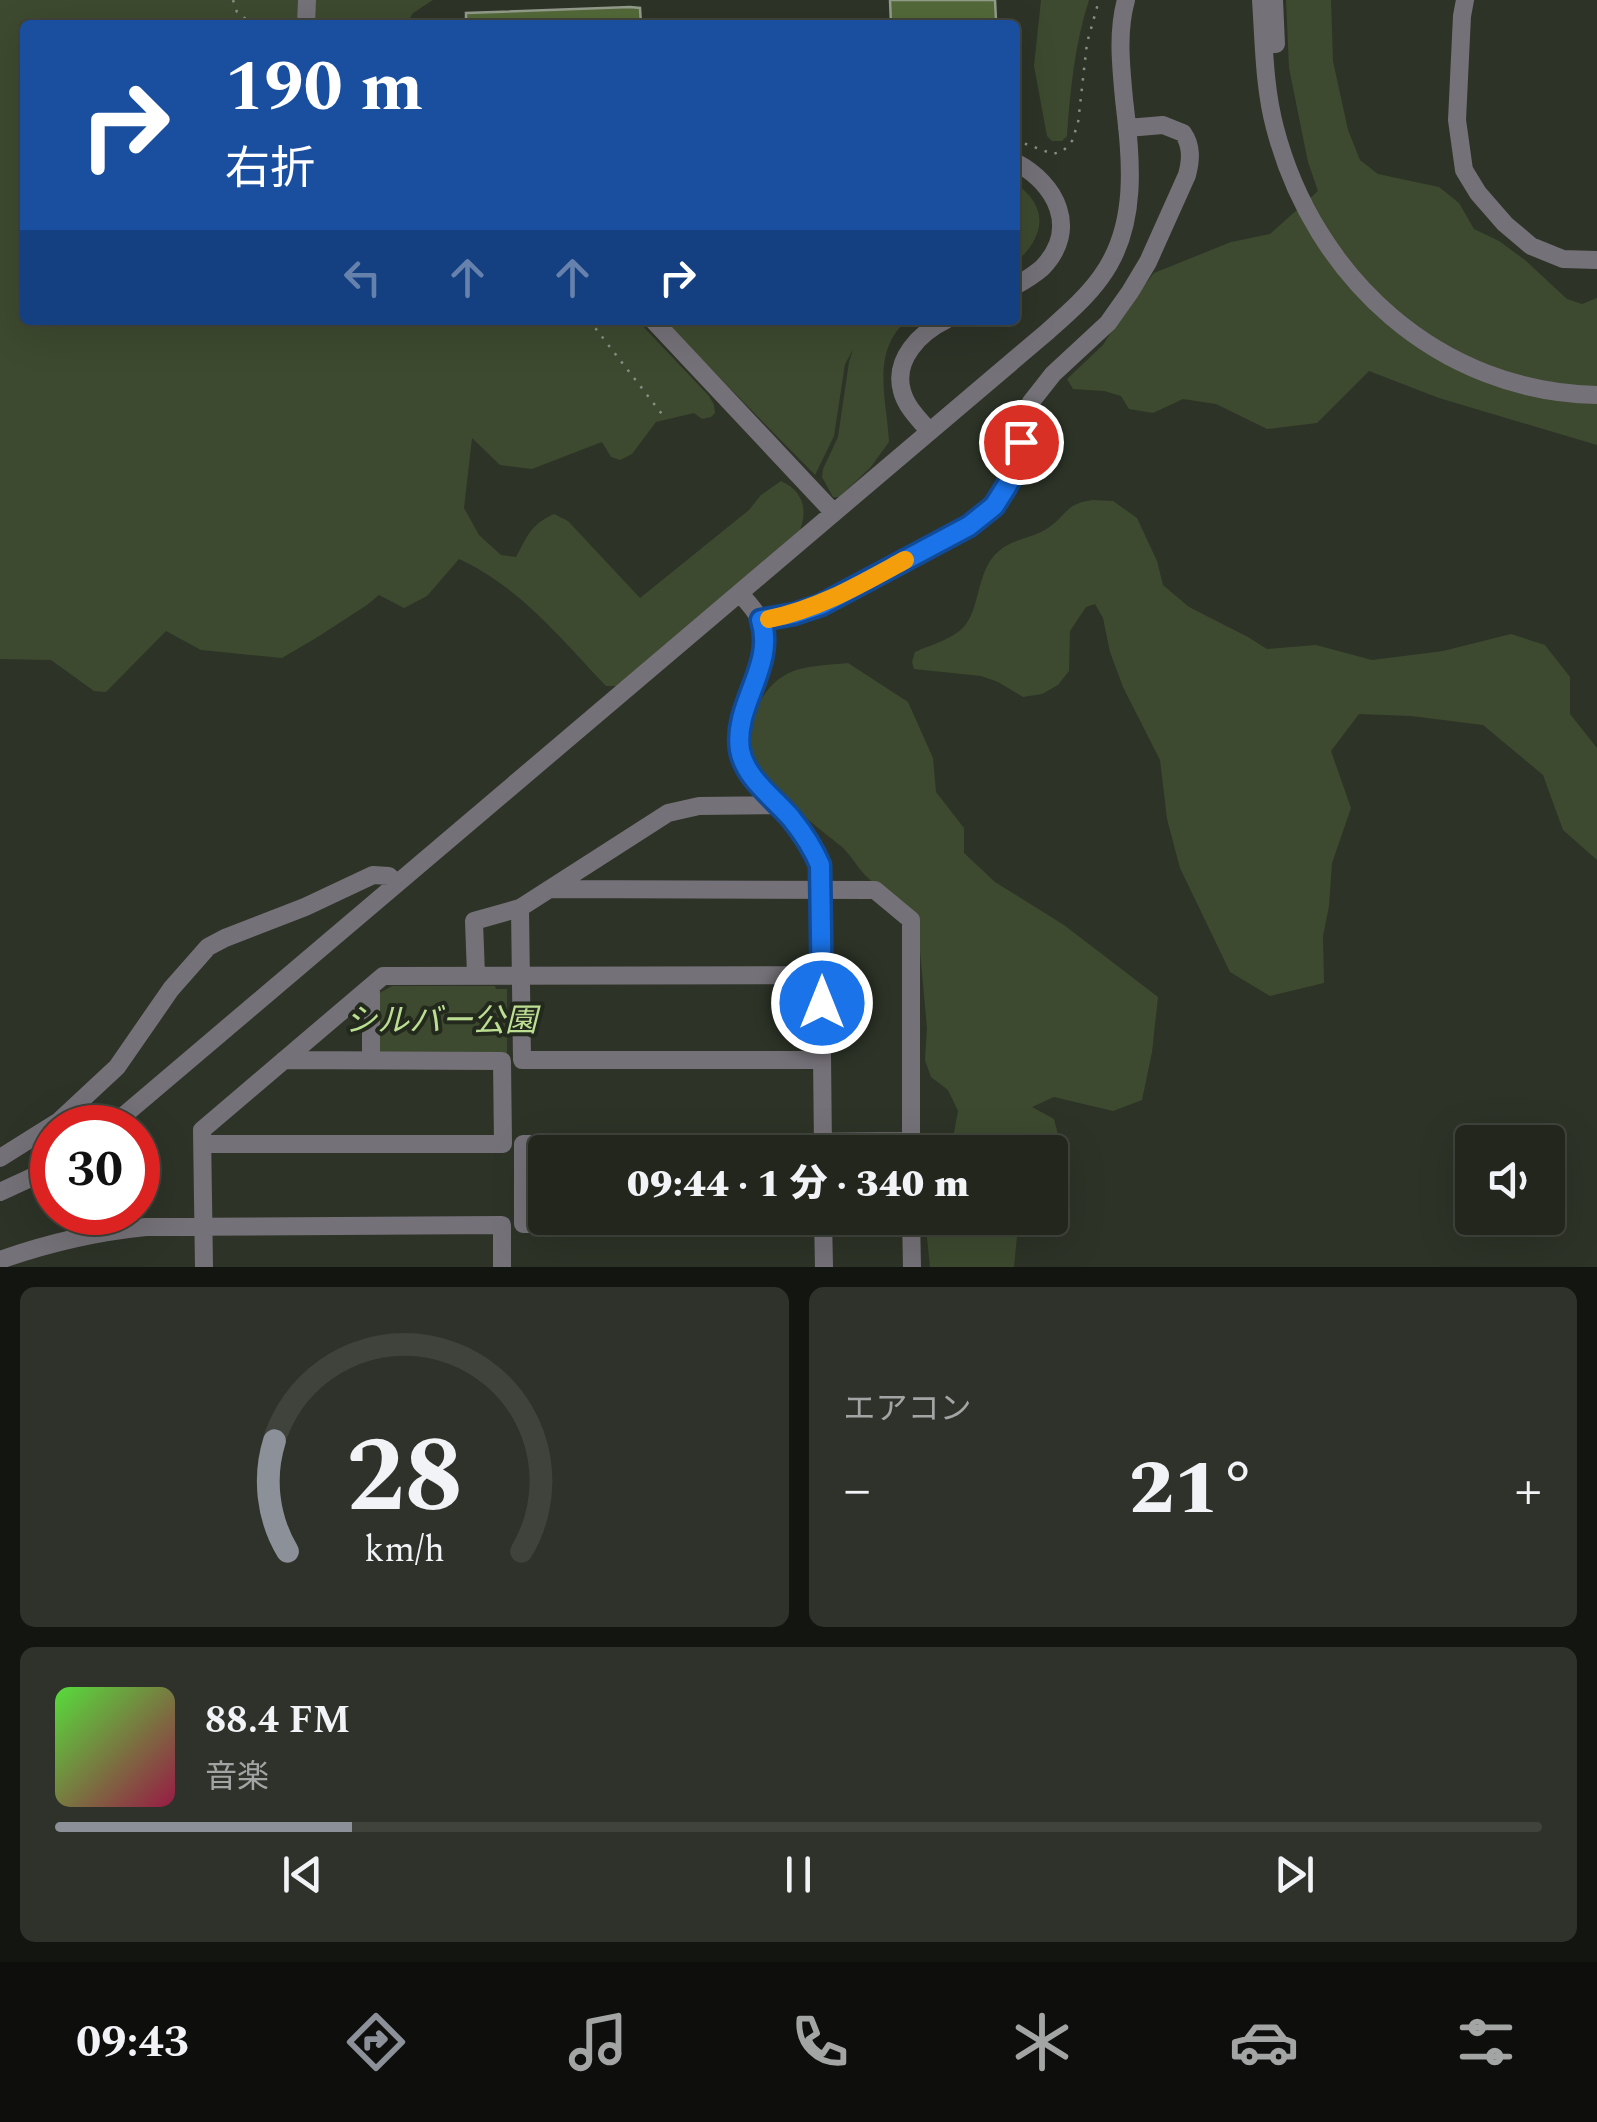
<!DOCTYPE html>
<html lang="ja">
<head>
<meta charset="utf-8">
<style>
  body { margin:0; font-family:Spectral,"Noto Sans JP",serif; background:#2e322a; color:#f1f3f6; height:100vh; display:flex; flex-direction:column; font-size:38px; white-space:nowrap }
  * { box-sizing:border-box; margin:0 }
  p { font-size:32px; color:#a2a5a4 }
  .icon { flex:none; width:55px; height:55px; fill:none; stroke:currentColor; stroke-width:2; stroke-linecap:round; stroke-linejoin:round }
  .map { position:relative; height:1267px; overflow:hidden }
  .side { display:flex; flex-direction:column; gap:20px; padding:20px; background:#131510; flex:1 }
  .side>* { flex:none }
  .guide { position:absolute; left:20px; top:20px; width:1000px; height:305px; border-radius:10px; box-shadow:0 10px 40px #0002,0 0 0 2px #3f433b; background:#1a4fa0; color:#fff; overflow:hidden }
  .buttons { position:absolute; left:1455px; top:1125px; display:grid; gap:20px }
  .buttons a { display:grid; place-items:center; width:110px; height:110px; border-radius:10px; background:#22261d; box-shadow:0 10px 40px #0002,0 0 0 2px #3f433b; font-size:50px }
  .speed { position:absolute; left:30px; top:1105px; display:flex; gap:20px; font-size:50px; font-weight:700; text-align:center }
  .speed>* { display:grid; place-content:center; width:130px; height:130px; border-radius:50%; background:#22261d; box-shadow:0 10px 40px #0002,0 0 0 2px #3f433b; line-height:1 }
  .speed .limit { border:15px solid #d22; background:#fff; color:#111 }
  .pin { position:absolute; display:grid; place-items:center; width:85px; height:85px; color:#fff; margin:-42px; border:5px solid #fff; border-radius:50%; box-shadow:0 2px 10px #0007 }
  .me { position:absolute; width:110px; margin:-55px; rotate:0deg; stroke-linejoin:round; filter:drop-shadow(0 0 8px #0008) }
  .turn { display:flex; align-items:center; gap:35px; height:210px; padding:0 40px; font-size:45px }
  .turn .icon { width:130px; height:130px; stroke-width:2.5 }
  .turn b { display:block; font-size:70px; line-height:85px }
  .lanes { display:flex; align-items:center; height:95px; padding:0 40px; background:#0003; justify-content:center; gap:50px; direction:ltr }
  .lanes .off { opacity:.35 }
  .big { font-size:75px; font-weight:800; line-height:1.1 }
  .side .card { flex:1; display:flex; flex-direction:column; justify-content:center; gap:15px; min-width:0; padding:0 35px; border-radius:15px; background:#2e322a }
  .side .dial { align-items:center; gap:0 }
  .dial svg { height:260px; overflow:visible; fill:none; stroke:#3f433b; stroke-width:7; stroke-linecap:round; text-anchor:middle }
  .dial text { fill:#f1f3f6; stroke:none }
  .song { display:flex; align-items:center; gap:30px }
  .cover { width:120px; height:120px; border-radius:15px; background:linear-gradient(135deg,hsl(110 70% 55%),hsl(340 70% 35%)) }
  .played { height:10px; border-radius:5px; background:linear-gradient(90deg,#8c9099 20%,#3f433b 20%) }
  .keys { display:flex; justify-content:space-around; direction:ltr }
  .heat { display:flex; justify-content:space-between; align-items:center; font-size:55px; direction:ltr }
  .side .tiles { flex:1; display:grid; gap:20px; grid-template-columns:1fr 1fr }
  .card:last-child { grid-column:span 2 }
  .trip { position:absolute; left:528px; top:1135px; width:540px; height:100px; border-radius:10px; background:#22261d; box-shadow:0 10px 40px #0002,0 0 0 2px #3f433b; font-weight:800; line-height:100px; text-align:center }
  .dock { display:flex; height:160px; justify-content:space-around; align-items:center; background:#0e0f0c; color:#a2a5a4 }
  .dock .icon { width:70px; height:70px }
  .dock .current { color:#8c9099 }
  .dock b { font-size:45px; color:#f1f3f6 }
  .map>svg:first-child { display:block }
  .green { fill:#3d4a2f }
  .building { fill:#536938; stroke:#939b8b; stroke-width:2.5 }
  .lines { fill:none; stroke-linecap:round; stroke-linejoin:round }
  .path { stroke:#898e84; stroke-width:2.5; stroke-dasharray:2.5 8; stroke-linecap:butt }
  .minor { stroke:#757178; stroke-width:18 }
  .route-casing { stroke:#114b97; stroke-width:25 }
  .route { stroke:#1a73e8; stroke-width:18 }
  .slow { stroke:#f59e0b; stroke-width:18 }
  .labels { text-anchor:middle; stroke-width:8; stroke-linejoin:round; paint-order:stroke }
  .park-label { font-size:32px; font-style:italic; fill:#bbde92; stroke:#23291d }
</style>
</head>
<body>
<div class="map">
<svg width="1597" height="1267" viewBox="0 0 1597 1267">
  <rect width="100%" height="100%" fill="#2d3327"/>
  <path class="green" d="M0 0H433L413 13 406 25H25V320H637L709 396 714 405 715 413 711 417 702 419 694 413 656 422 632 454 620 460 611 457 602 442 532 469 500 465 472 438 464 508 479 535 501 555 516 557C528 535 530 525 554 514L568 521 640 598 749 510 761 495 781 481C803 491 808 509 800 530L620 686H606C561 639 520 587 459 559L427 596 404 608 379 595 367 605 316 638 282 658 201 650 166 631 106 692 94 691 51 660 0 659Z
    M1041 0H1089C1075 43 1070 91 1067 136L1062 141H1052L1047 136 1034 66Z
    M1286 0H1331L1333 61 1348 130 1360 160 1378 174 1439 187 1459 203 1474 229 1499 241 1525 260 1567 299 1582 304 1597 298V445L1439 398 1369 371 1317 423 1267 429 1216 404 1183 399 1153 413 1129 409 1121 396 1104 391 1073 389 1067 379 1103 345 1127 307 1154 273 1231 242 1270 234 1318 191 1308 162 1289 68Z
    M1015 183C1050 207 1045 237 1015 263Z
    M663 320H872L866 327 876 320H907C870 353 887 399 889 442L870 468 839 497H833L822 477 823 469 838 437 849 362 853 350 845 364 834 436 815 475Z
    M1093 500 1113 501 1137 518 1157 561 1163 585 1189 607 1248 637 1267 649 1316 645 1372 660 1443 651 1511 634 1545 645 1570 677V714L1597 748V860L1563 830 1543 775 1483 725 1411 716 1359 714 1331 751 1351 808 1332 863 1329 906 1323 936 1324 983 1270 996 1230 972 1180 868 1167 819 1160 760 1123 687 1110 652 1103 618 1095 604 1086 607 1070 631 1069 671 1058 685 1042 694 1023 697 998 682 981 676 914 669 912 662 915 652C928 646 946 641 958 632 982 616 974 571 999 551 1013 539 1033 538 1048 528 1067 515 1066 503 1093 500Z
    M848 663 908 702 933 758 936 792 964 828V853L995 882 1064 925 1158 997 1152 1052 1142 1100 1113 1111 1054 1097 1032 1107 1054 1119 1058 1135 1050 1155V1152H927L954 1133 958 1111 948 1090 931 1077 925 1060 927 1028 919 940 920 920C903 905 882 892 866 876 857 867 851 855 841 846 811 822 736 768 750 721 751 716 754 712 757 707 778 665 806 667 848 663Z
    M392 986H495L496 989H507V1054L376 1055V995Z
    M925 1218H1028L1018 1226 1014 1267H930Z"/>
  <path class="building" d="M890 0H995L996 20 891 24Z
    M630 7 640 8 641 25H466V13Z"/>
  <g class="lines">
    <path class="path" d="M233 0 237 12 253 25
      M1015 140 1053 154 1063 151 1072 141 1078 123 1087 43 1099 0
      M589 320 665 418"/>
    <path class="minor" d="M1261 0C1264 43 1264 87 1275 128 1314 278 1439 392 1597 395
      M1274 0 1276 44
      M1465 0 1462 16 1457 120 1464 170 1478 193 1505 224 1531 246 1563 259 1597 260
      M306 25 307 0
      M1015 162C1056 183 1080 229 1042 268 1034 275 1024 281 1015 286
      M653 320 834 513
      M929 431C919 419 906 407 902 391 893 359 921 332 946 320
      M739 593C748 602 757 612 762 624 778 664 737 703 740 744 743 776 772 796 791 819 803 833 813 848 820 865L823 1149
      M761 620 794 614 821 605 969 526 994 506 1016 469 1022 421 1031 402 1053 374 1108 323 1130 292 1148 262 1187 175C1191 160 1192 146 1183 133L1163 125 1127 128
      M551 889 875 890 911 920V1152
      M520 908 522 1060H822
      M476 975 474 921 520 908 668 813 699 806 779 805
      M371 987V1060
      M109 1128 1047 332C1066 315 1086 298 1101 277 1139 225 1131 159 1124 99 1121 66 1117 32 1126 0
      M203 1144H503L502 1061 284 1060
      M0 1158 59 1121 117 1067 171 989 208 947 225 938 305 907 373 875 389 876 396 884
      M0 1192 52 1168
      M823 1218 824 1267
      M911 1218 912 1267
      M823 1225 523 1224V1144L911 1141
      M0 1260C48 1243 96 1232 146 1227L502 1225V1267
      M204 1267 202 1130 383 976 822 975"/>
  </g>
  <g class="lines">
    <g class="route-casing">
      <path id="route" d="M822 1003 820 865C813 848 803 833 791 818 774 798 745 778 740 750 733 704 776 666 761 620L794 614 821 605 969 526 994 506 1006 487 1016 469 1021 442"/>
    </g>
    <use href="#route" class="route"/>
    <path class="slow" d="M769 619C819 609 861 584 905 560"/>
  </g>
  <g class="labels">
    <g class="park-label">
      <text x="441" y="1031">シルバー公園</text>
    </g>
  </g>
</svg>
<div class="buttons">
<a><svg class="icon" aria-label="sound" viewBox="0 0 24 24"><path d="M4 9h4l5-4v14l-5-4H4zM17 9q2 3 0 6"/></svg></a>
</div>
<div class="speed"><div class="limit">30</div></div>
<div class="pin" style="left:1021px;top:442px;background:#d93025"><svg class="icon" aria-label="arrive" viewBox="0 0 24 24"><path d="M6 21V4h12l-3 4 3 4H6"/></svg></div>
<svg class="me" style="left:822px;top:1003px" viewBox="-20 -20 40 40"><circle r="17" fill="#1a73e8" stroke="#fff" stroke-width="3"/><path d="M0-11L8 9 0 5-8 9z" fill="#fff"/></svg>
<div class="trip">09:44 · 1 分 · 340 m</div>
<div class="guide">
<div class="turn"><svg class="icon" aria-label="right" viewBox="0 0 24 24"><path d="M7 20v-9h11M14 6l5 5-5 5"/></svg><div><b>190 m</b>右折</div></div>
<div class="lanes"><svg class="icon off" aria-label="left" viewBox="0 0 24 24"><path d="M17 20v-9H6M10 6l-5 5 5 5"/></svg><svg class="icon off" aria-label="ahead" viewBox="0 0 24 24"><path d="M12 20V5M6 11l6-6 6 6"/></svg><svg class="icon off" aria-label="ahead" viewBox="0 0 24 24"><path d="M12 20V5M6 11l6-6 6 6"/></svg><svg class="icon" aria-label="right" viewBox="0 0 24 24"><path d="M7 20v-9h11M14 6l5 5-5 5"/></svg></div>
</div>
</div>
<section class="side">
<div class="tiles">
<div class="card dial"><svg viewBox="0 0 100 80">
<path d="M14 69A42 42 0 1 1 86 69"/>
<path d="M14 69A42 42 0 0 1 10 35" stroke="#8c9099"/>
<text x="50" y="56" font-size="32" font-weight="700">28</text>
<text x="50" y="72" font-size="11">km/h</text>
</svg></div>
<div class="card"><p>エアコン</p>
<div class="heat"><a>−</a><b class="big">21°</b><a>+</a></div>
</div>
<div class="card">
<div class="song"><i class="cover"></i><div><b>88.4 FM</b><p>音楽</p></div></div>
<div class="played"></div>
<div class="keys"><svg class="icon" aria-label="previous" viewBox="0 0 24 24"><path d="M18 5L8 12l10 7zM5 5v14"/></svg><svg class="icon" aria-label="pause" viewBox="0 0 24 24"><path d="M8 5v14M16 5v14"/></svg><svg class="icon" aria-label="next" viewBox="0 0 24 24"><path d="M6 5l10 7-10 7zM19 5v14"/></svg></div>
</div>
</div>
</section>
<nav class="dock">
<b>09:43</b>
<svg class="icon current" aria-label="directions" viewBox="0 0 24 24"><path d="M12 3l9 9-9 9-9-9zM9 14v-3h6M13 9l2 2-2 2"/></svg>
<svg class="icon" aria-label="music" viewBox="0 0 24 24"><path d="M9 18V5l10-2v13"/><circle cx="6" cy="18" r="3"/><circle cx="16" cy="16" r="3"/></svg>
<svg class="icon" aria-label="phone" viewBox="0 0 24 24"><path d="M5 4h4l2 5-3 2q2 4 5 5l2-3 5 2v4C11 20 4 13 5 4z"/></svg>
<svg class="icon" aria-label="climate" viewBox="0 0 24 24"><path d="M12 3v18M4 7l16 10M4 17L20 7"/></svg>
<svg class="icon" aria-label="car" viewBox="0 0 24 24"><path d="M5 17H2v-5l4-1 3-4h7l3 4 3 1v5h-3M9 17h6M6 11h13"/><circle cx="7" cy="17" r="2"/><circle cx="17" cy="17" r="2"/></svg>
<svg class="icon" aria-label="filters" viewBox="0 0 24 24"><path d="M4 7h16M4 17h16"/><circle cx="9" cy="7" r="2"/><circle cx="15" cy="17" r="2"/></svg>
</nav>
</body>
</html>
